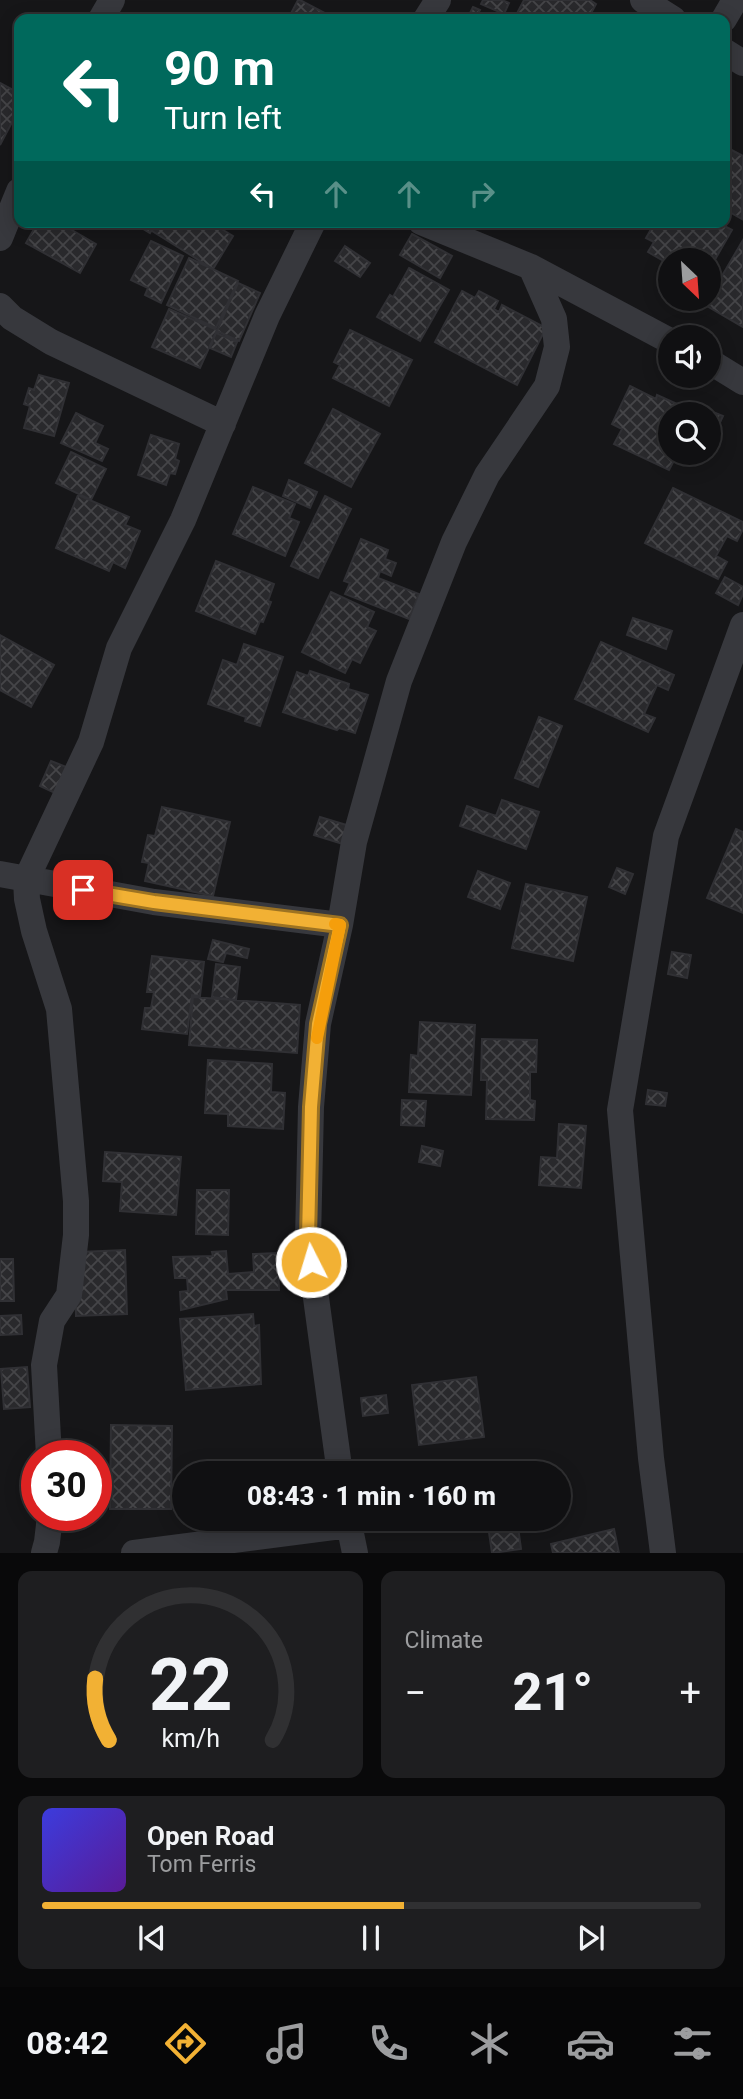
<!DOCTYPE html>
<html lang="en">
<head>
<meta charset="utf-8">
<style>
  body { margin:0; font-family:Roboto,sans-serif; background:#1e1e20; color:#f1f3f6; height:100vh; display:flex; flex-direction:column; font-size:26px; white-space:nowrap }
  * { box-sizing:border-box; margin:0 }
  p { font-size:23px; color:#9c9d9f }
  .icon { flex:none; width:38px; height:38px; fill:none; stroke:currentColor; stroke-width:2; stroke-linecap:round; stroke-linejoin:round }
  .map { position:relative; height:1553px; overflow:hidden }
  .sheet { display:flex; flex-direction:column; gap:18px; padding:18px; background:#09090a; flex:1 }
  .sheet>* { flex:none }
  .hud { position:absolute; left:14px; top:14px; width:716px; height:214px; border-radius:14px; box-shadow:0 4px 18px #0003,0 0 0 2px #303032; background:#00695c; color:#fff; overflow:hidden }
  .needle { width:46px; rotate:155deg }
  .controls { position:absolute; left:658px; top:248px; display:grid; gap:14px }
  .controls a { display:grid; place-items:center; width:63px; height:63px; border-radius:50%; background:#101012; box-shadow:0 4px 18px #0003,0 0 0 2px #303032; font-size:35px }
  .speed { position:absolute; left:21px; top:1440px; display:flex; gap:14px; font-size:35px; font-weight:700; text-align:center }
  .speed>* { display:grid; place-content:center; width:91px; height:91px; border-radius:50%; background:#101012; box-shadow:0 4px 18px #0003,0 0 0 2px #303032; line-height:1 }
  .speed .limit { border:10px solid #d22; background:#fff; color:#111 }
  .pin { position:absolute; display:grid; place-items:center; width:60px; height:60px; color:#fff; margin:-30px; border-radius:14px; box-shadow:0 4px 10px #0006 }
  .me { position:absolute; width:77px; margin:-38px; rotate:355deg; stroke-linejoin:round; filter:drop-shadow(0 0 5px #0008) }
  .turn { display:flex; align-items:center; gap:24px; height:147px; padding:0 35px; font-size:32px }
  .turn .icon { width:91px; height:91px; stroke-width:2.5 }
  .turn b { display:block; font-size:49px; line-height:60px }
  .lanes { display:flex; align-items:center; height:66px; padding:0 35px; background:#0003; justify-content:center; gap:35px; direction:ltr }
  .lanes .off { opacity:.35 }
  .big { font-size:52px; font-weight:800; line-height:1.1 }
  .sheet .tile { flex:1; display:flex; flex-direction:column; justify-content:center; gap:10px; min-width:0; padding:0 24px; border-radius:14px; background:#1e1e20 }
  .sheet .dial { align-items:center; gap:0 }
  .dial svg { height:182px; overflow:visible; fill:none; stroke:#303032; stroke-width:7; stroke-linecap:round; text-anchor:middle }
  .dial text { fill:#f1f3f6; stroke:none }
  .song { display:flex; align-items:center; gap:21px }
  .cover { width:84px; height:84px; border-radius:10px; background:linear-gradient(135deg,hsl(240 70% 55%),hsl(270 70% 35%)) }
  .played { height:7px; border-radius:4px; background:linear-gradient(90deg,#f2b134 55%,#303032 55%) }
  .keys { display:flex; justify-content:space-around; direction:ltr }
  .heat { display:flex; justify-content:space-between; align-items:center; font-size:38px; direction:ltr }
  .sheet .tiles { flex:1; display:grid; gap:18px; grid-template-columns:1fr 1fr }
  .tile:last-child { grid-column:span 2 }
  .trip { position:absolute; left:172px; top:1461px; width:399px; height:70px; border-radius:35px; background:#101012; box-shadow:0 4px 18px #0003,0 0 0 2px #303032; font-weight:800; line-height:70px; text-align:center }
  .tab-bar { display:flex; height:112px; justify-content:space-around; align-items:center; background:#060607; color:#9c9d9f }
  .tab-bar .icon { width:49px; height:49px }
  .tab-bar .selected { color:#f2b134 }
  .tab-bar b { font-size:32px; color:#f1f3f6 }
  .map>svg:first-child { display:block }
  .building { fill:url(#building-cross-hatch); stroke:#303034; stroke-width:2 }
  .lines { fill:none; stroke-linecap:round; stroke-linejoin:round }
  .minor { stroke:#37383d; stroke-width:26 }
  .route-casing { stroke:#9d7322; stroke-width:18 }
  .route { stroke:#f2b134; stroke-width:12 }
  .slow { stroke:#f59e0b; stroke-width:12 }
</style>
</head>
<body>
<div class="map">
<svg width="743" height="1553" viewBox="0 0 743 1553">
  <defs>
    <pattern id="building-cross-hatch" width="8" height="8" patternUnits="userSpaceOnUse" patternTransform="scale(1.75)"><rect width="8" height="8" fill="#29292c"/><path d="M0 0l8 8M0 8l8-8" fill="none" stroke="#454548"/></pattern>
  </defs>
  <rect width="100%" height="100%" fill="#161618"/>
  <path class="building" d="M298 0H300L336 19H288Z
    M483 0H502L509 3 504 14 481 4Z
    M524 0H590L596 4 588 19H519L515 17Z
    M473 7 480 10 475 19H467Z
    M0 83 19 93V109L0 145Z
    M724 146 743 156 742 219 724 209Z
    M38 222H58L96 244 80 273 26 243Z
    M132 222H156L150 233Z
    M158 222H210L233 236 213 269 152 231Z
    M655 222H717L732 230 709 270V261H670V280L660 274 667 263 648 252 654 242 646 238Z
    M412 234 452 256 440 278 400 255Z
    M743 240V327L705 305 709 298V275L719 281Z
    M151 241 183 256 161 303 145 295 148 288 131 280Z
    M345 246 370 263 360 277 335 261Z
    M189 258 238 281 216 328 167 305Z
    M409 268 449 290 420 341 377 317 390 295 393 297Z
    M238 283 260 293 239 341 217 331Z
    M462 291 475 298 479 291 498 301 494 309 499 312 502 305 546 328 517 385 435 342Z
    M169 309 217 330 200 368 152 347Z
    M350 330 412 360 389 406 333 378 340 365 334 362Z
    M216 333 237 342 231 357 210 348Z
    M39 375 69 383 54 436 24 428 30 406 24 404 29 388 34 390Z
    M630 386 656 399 657 395 697 413 670 415V453H678L669 470 614 444 622 429 612 424Z
    M333 409 380 434 351 487 305 463Z
    M708 410 723 416 716 431 709 428V415H706Z
    M76 413 103 426 95 443 108 449 102 461 61 443Z
    M151 435 179 444 175 459 179 461 175 474 170 473 166 485 138 475Z
    M71 452 106 469 91 500 56 483Z
    M289 480 317 492 310 508 283 496Z
    M253 487 295 504 289 518 299 522 285 556 233 534Z
    M673 488 743 522V529L737 541 727 536 716 556 727 562 718 579 645 543Z
    M78 495 129 517 125 525 140 531 125 568 113 562 109 571 56 548Z
    M325 496 351 509 318 578 291 566Z
    M361 539 388 550 385 559 396 563 391 576 380 571 378 578 419 594 409 619 345 594 350 583 344 581Z
    M216 561 274 584 268 601 271 602 263 622 260 621 255 634 196 611Z
    M725 577 743 587V594L738 605 716 593Z
    M331 592 374 612 367 627 376 631 360 663 352 659 345 673 302 652Z
    M633 618 672 631 666 649 627 635Z
    M0 635 54 665 31 707 0 690Z
    M601 642 674 675 668 690 657 685 644 714 655 718 648 732 575 699Z
    M244 644 283 657 260 726 245 721 246 717 208 704 223 660 237 665Z
    M310 671 349 684 348 689 368 695 355 733 339 728 337 730 283 712 297 672 308 676Z
    M539 717 562 726 538 787 515 778Z
    M51 761 69 768 57 794 40 786Z
    M502 800 539 812 526 849 460 826 467 806 496 816Z
    M162 807 230 822 213 896 145 881 149 863 142 862 148 835 155 836Z
    M320 817 353 827 346 845 314 835Z
    M736 829 743 832V913L707 898Z
    M617 868 633 874 625 894 609 887Z
    M478 871 510 883 500 909 468 897Z
    M526 884 587 897 573 961 512 948Z
    M213 940 249 949 247 958 226 953 223 962 208 959Z
    M672 952 691 955 687 978 668 974Z
    M152 956 204 962 200 996 192 995 187 1034 142 1029 145 1008H151L154 992H147Z
    M216 964 240 967 236 1000 212 997Z
    M193 997 300 1005 297 1053 189 1045Z
    M420 1022 475 1025 471 1095 409 1092 411 1055 418 1056Z
    M482 1039 537 1040 536 1072H530V1100L535 1101 534 1120 486 1119 487 1080H481Z
    M208 1060 272 1064 271 1092 285 1093 283 1129 228 1126V1114L205 1113Z
    M648 1090 667 1093 665 1106 646 1104Z
    M402 1100 426 1101 424 1126 401 1125Z
    M559 1124 586 1126 581 1188 539 1185 541 1157 557 1158Z
    M422 1146 443 1151 440 1166 419 1162Z
    M105 1152 181 1157 176 1215 120 1211 122 1182 103 1181Z
    M197 1190H229L228 1235 196 1234Z
    M125 1250 127 1314 76 1316 75 1278 79 1252Z
    M226 1251 228 1274 254 1272 253 1254 278 1253 279 1290H226L227 1299 181 1310 180 1292 188 1291 187 1278H175L173 1257 213 1256 212 1252Z
    M0 1259H13L14 1301H0Z
    M253 1314 254 1326 259 1325 261 1384 186 1390 180 1319Z
    M21 1315 22 1334 0 1335V1316Z
    M27 1367 30 1407 4 1409 1 1369Z
    M476 1377 484 1437 419 1445 412 1385Z
    M386 1395 388 1413 363 1416 361 1398Z
    M111 1425 172 1426 171 1509H110Z
    M386 1466 387 1474H368L367 1469Z
    M513 1466V1474H480L479 1471Z
    M264 1467V1474H195V1471Z
    M197 1519H267V1520L198 1524Z
    M487 1519H517L521 1549 492 1553Z
    M614 1529 619 1553H553L551 1544Z"/>
  <g class="lines">
    <path class="minor" d="M643 0 673 19
      M101 19 112 0
      M426 19 438 0
      M724 19 735 0
      M724 51 743 63
      M421 222 531 267 670 341
      M0 238 19 191
      M0 306 12 318 51 342 223 424
      M709 361 743 382
      M0 874 154 902 340 925
      M49 1456 44 1365 52 1321 69 1295 76 1235V1201L59 1009 34 931 27 899 26 880 91 742 119 648 183 520 267 316 313 222
      M340 1474 308 1239 311 1107 318 1024 340 925 354 842 399 681 454 542 487 475 547 386 557 347 554 319 531 267
      M348 1519 355 1553
      M44 1553 47 1542 50 1516
      M134 1553 349 1525
      M663 1553 651 1458 620 1110 666 836 743 625"/>
  </g>
  <g class="lines">
    <g class="route-casing">
      <path id="route" d="M83 890 154 902 340 925 318 1024 311 1107 308 1238 311 1262"/>
    </g>
    <use href="#route" class="route"/>
    <path class="slow" d="M317 1038 340 925 335 924"/>
  </g>
</svg>
<div class="controls">
<a><svg class="needle" viewBox="-14 -14 28 28"><path d="M0-13l5 13h-10z" fill="#e53935"/><path d="M0 13l5-13h-10z" fill="#9c9d9f"/></svg></a>
<a><svg class="icon" aria-label="sound" viewBox="0 0 24 24"><path d="M4 9h4l5-4v14l-5-4H4zM17 9q2 3 0 6"/></svg></a>
<a><svg class="icon" aria-label="search" viewBox="0 0 24 24"><circle cx="10" cy="10" r="6"/><path d="M15 15l6 6"/></svg></a>
</div>
<div class="speed"><div class="limit">30</div></div>
<div class="pin" style="left:83px;top:890px;background:#d93025"><svg class="icon" aria-label="arrive" viewBox="0 0 24 24"><path d="M6 21V4h12l-3 4 3 4H6"/></svg></div>
<svg class="me" style="left:311px;top:1262px" viewBox="-20 -20 40 40"><circle r="17" fill="#f2b134" stroke="#fff" stroke-width="3"/><path d="M0-11L8 9 0 5-8 9z" fill="#fff"/></svg>
<div class="trip">08:43 · 1 min · 160 m</div>
<div class="hud">
<div class="turn"><svg class="icon" aria-label="left" viewBox="0 0 24 24"><path d="M17 20v-9H6M10 6l-5 5 5 5"/></svg><div><b>90 m</b>Turn left</div></div>
<div class="lanes"><svg class="icon" aria-label="left" viewBox="0 0 24 24"><path d="M17 20v-9H6M10 6l-5 5 5 5"/></svg><svg class="icon off" aria-label="ahead" viewBox="0 0 24 24"><path d="M12 20V5M6 11l6-6 6 6"/></svg><svg class="icon off" aria-label="ahead" viewBox="0 0 24 24"><path d="M12 20V5M6 11l6-6 6 6"/></svg><svg class="icon off" aria-label="right" viewBox="0 0 24 24"><path d="M7 20v-9h11M14 6l5 5-5 5"/></svg></div>
</div>
</div>
<section class="sheet">
<div class="tiles">
<div class="tile dial"><svg viewBox="0 0 100 80">
<path d="M14 69A42 42 0 1 1 86 69"/>
<path d="M14 69A42 42 0 0 1 8 42" stroke="#f2b134"/>
<text x="50" y="56" font-size="32" font-weight="700">22</text>
<text x="50" y="72" font-size="11">km/h</text>
</svg></div>
<div class="tile"><p>Climate</p>
<div class="heat"><a>−</a><b class="big">21°</b><a>+</a></div>
</div>
<div class="tile">
<div class="song"><i class="cover"></i><div><b>Open Road</b><p>Tom Ferris</p></div></div>
<div class="played"></div>
<div class="keys"><svg class="icon" aria-label="previous" viewBox="0 0 24 24"><path d="M18 5L8 12l10 7zM5 5v14"/></svg><svg class="icon" aria-label="pause" viewBox="0 0 24 24"><path d="M8 5v14M16 5v14"/></svg><svg class="icon" aria-label="next" viewBox="0 0 24 24"><path d="M6 5l10 7-10 7zM19 5v14"/></svg></div>
</div>
</div>
</section>
<nav class="tab-bar">
<b>08:42</b>
<svg class="icon selected" aria-label="directions" viewBox="0 0 24 24"><path d="M12 3l9 9-9 9-9-9zM9 14v-3h6M13 9l2 2-2 2"/></svg>
<svg class="icon" aria-label="music" viewBox="0 0 24 24"><path d="M9 18V5l10-2v13"/><circle cx="6" cy="18" r="3"/><circle cx="16" cy="16" r="3"/></svg>
<svg class="icon" aria-label="phone" viewBox="0 0 24 24"><path d="M5 4h4l2 5-3 2q2 4 5 5l2-3 5 2v4C11 20 4 13 5 4z"/></svg>
<svg class="icon" aria-label="climate" viewBox="0 0 24 24"><path d="M12 3v18M4 7l16 10M4 17L20 7"/></svg>
<svg class="icon" aria-label="car" viewBox="0 0 24 24"><path d="M5 17H2v-5l4-1 3-4h7l3 4 3 1v5h-3M9 17h6M6 11h13"/><circle cx="7" cy="17" r="2"/><circle cx="17" cy="17" r="2"/></svg>
<svg class="icon" aria-label="filters" viewBox="0 0 24 24"><path d="M4 7h16M4 17h16"/><circle cx="9" cy="7" r="2"/><circle cx="15" cy="17" r="2"/></svg>
</nav>
</body>
</html>
